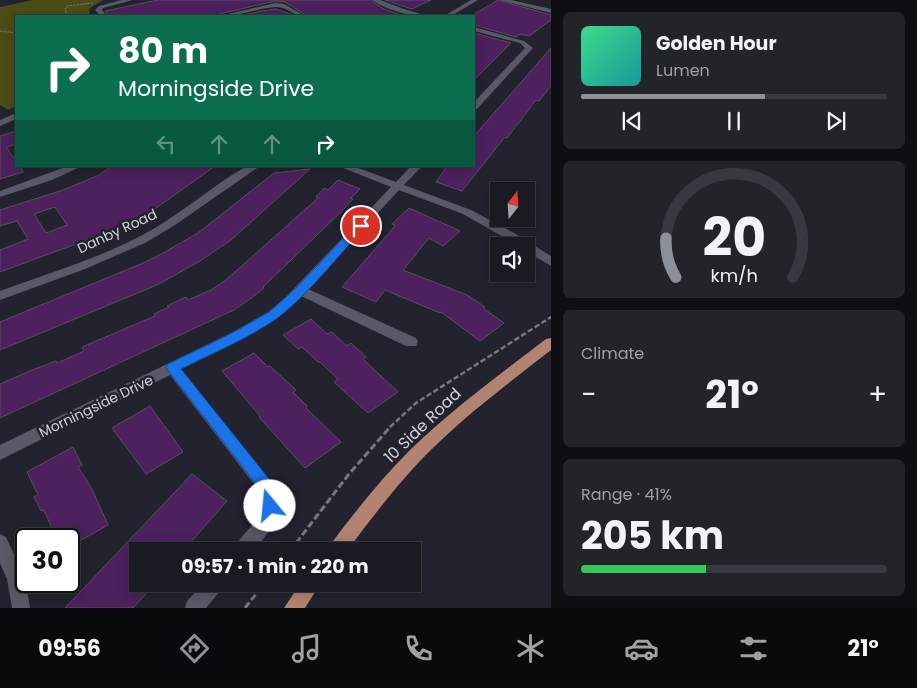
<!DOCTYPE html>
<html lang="en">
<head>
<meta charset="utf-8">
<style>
  body { margin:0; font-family:Poppins,sans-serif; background:#23232a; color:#f1f3f6; height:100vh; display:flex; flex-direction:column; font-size:19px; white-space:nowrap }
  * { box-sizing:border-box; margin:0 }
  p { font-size:16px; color:#9fa1a5 }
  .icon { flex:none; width:28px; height:28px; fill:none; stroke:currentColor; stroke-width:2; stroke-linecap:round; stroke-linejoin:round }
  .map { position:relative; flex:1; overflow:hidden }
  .drawer { display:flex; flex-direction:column; gap:12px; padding:12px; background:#0e0e13; width:366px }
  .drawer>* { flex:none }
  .top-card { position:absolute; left:15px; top:15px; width:460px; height:152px; border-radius:0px; box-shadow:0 2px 12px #0003,0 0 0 1px #383840; background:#0b6e4f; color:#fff; overflow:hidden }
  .needle { width:32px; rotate:17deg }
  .buttons { position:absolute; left:490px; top:182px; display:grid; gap:10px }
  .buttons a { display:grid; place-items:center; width:45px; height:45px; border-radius:0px; background:#1a1a22; box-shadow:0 2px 12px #0003,0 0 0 1px #383840; font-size:25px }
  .speed { position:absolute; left:15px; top:528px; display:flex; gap:10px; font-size:25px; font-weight:700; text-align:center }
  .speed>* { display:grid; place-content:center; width:65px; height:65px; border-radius:50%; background:#1a1a22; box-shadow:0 2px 12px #0003,0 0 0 1px #383840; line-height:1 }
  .speed .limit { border:2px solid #111; border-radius:8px; background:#fff; color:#111 }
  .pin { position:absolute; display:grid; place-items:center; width:42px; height:42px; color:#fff; margin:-21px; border:2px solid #fff; border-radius:50%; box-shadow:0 1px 5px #0007 }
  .me { position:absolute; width:55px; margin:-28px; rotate:343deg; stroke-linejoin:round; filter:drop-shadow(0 0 4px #0008) }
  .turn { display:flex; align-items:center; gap:18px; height:105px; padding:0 20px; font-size:22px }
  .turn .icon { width:65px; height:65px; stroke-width:2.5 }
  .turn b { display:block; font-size:35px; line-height:42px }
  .lanes { display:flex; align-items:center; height:48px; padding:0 20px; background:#0003; justify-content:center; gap:25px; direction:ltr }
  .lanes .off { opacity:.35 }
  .big { font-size:38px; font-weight:700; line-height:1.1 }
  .drawer .widget { flex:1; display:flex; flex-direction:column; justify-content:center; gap:8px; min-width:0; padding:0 18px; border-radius:8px; background:#23232a }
  .drawer .dial { align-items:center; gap:0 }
  .dial svg { height:130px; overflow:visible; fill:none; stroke:#383840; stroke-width:7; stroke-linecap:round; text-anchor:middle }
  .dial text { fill:#f1f3f6; stroke:none }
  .song { display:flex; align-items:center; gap:15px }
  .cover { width:60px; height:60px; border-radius:8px; background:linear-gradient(135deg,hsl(150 70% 55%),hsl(180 70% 35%)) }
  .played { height:5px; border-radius:2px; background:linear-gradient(90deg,#8c9099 60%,#383840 60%) }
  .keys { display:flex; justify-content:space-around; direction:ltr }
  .heat { display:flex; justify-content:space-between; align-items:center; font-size:28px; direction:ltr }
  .charge { height:8px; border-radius:4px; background:linear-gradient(90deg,#34c759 41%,#383840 0) }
  .trip { position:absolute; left:129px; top:542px; width:292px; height:50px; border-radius:0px; background:#1a1a22; box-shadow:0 2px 12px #0003,0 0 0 1px #383840; font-weight:700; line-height:50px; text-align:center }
  .menu { display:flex; height:80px; justify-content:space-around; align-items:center; background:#0a0a0e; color:#9fa1a5 }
  .menu .icon { width:35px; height:35px }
  .menu .selected { color:#8c9099 }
  .menu b { font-size:22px; color:#f1f3f6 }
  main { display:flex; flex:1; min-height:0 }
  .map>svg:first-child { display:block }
  .green { fill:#4b4d17 }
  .building { fill:#4d205e; stroke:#574f5a; fill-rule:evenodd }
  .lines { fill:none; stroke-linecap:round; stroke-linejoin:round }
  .path-far2 { stroke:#767780; stroke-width:1; stroke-dasharray:2.5 1; stroke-linecap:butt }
  .path-far1 { stroke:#767780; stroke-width:2.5; stroke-dasharray:5.5 2.5; stroke-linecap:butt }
  .path { stroke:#767780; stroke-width:3; stroke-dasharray:7 3; stroke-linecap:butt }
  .minor { fill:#585a67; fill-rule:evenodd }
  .major { fill:#b18370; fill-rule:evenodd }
  .route { fill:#1a73e8; stroke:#114b97 }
  .labels { text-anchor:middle; stroke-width:5; stroke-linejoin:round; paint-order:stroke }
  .street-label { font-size:14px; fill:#d0d1d9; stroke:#22232e }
  .near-street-label { font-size:16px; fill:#d0d1d9; stroke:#22232e }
</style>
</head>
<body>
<main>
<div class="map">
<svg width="551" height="608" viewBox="0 0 551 608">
  <rect width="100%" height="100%" fill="#22232e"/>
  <path class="green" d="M33 0H103L90 8 89 13 91 16H16V106L8 110 0 105V7Z"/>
  <path class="building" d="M158 0H370L384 9 401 15 307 16 285 2 275 1 219 14 217 16H109L105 11Z
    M385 0H431L412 9Z
    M498 0 551 15V20L529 36 520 34 516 37 474 25V16H471Z
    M276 9 296 16H238L262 11Z
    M474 33 511 43 474 80Z
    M551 48V86L539 101 536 100 507 138 505 137 462 191 436 182 447 166H474V136Z
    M16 131V144L6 147 16 161V166H20L23 172 0 179V136Z
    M112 166H215L155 209 135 221 114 230 0 272V250L28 239 17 221 0 226V210L63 190 99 175ZM55 207 67 225 46 233 34 214Z
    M310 169 231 240 200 261 157 285 0 350V322L143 263 163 253 198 233 274 173Z
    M338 180 360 189 351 198 353 199 345 208 263 287 264 288 250 299 234 310 0 418V384L32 370 56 361 57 363 84 351 82 347 155 316 154 314 169 307 167 306 186 297 188 300 211 290 226 280 318 198 316 197 324 188 328 190Z
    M409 208 460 231 443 246 429 238 403 270 467 295 485 307 483 308 504 323 480 341 441 312 440 313 385 290 376 302 342 287 395 226 392 224Z
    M311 319 327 334 332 332 347 346 351 343 366 357 363 359 398 392 368 413 334 382 338 379 320 362H318L302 347 298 349 283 335Z
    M254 353 268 367 270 366 296 390 293 392 307 406 306 408 341 442 305 468 259 417 260 416 222 371Z
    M150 406 183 452 146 474 112 428Z
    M73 447 82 465 78 467 92 489 108 525 69 547V539H60L56 529 53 531 44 510 41 511 34 497 38 495 27 472Z
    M192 474 227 501 183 551H138V584H155L133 608H65Z"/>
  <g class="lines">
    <path class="path-far2" d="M68 16 65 10 67 6 93 3
      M0 31 16 33"/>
    <path class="path-far1" d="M390 427 416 403 551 317"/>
    <path class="path" d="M290 551 349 474 391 426
      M245 608 264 584"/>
    <path class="minor" d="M122 0H133L103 8 102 10 107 16H101L95 10 99 6Z
      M372 0H380L404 9 428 16C410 17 387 10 372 0Z
      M471 0H478L451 16H444Z
      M500 0H511L551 9V13Z
      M275 3 284 4 305 16C294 17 287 6 276 7 257 8 238 17 219 16Z
      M474 27 524 41 533 48 477 109 474 110V102L525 48 520 43 474 31Z
      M16 113V119L0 126V120Z
      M68 166H82L52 180 0 197V191Z
      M247 166H260L175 225 145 243 85 269 0 300V291C52 272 107 256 155 228 187 209 215 184 247 166Z
      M338 166H353L396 182 411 166H422L404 185 471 210 514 233 551 256V266L526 251V246H519L463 214 399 190 308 289 416 338 418 342 416 346H406L301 296C269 330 223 348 181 369L273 485C283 514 272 530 253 551H233C244 526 269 522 258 489L170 375 0 460V445L233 332 268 312 283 300 391 187Z
      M0 534 6 537 25 578 30 608H12L7 579 0 563Z
      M203 584H224L221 590 206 608H185L187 601Z"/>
    <path class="major" d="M551 338V350C505 386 459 420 419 462 393 490 370 520 347 551H327L330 545C355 512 380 480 409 451 451 410 499 375 546 339Z
      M300 584H320L305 608H284Z"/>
  </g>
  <path class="route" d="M361 223 366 226 364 228C339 255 305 298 276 319 247 339 213 353 181 369L270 480 278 506 276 511 270 513 265 511 259 488 166 368 168 364 234 332 269 312 296 288 357 224Z"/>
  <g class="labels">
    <g class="street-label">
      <text transform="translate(117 231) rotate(-25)" y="5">Danby Road</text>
      <text transform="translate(96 406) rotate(-26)" y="5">Morningside Drive</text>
    </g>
    <g class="near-street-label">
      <text transform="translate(422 425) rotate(-44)" y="6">10 Side Road</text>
    </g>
  </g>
</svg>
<div class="buttons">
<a><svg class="needle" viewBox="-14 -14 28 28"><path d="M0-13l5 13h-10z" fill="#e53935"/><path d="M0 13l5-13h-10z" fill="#9fa1a5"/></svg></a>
<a><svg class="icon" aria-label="sound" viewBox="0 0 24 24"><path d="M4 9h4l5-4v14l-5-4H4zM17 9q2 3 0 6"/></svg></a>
</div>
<div class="speed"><div class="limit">30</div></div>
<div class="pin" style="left:361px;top:226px;background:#d93025"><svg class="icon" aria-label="arrive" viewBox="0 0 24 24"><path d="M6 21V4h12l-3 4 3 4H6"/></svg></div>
<svg class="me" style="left:270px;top:506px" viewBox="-20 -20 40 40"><circle r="19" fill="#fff"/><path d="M0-13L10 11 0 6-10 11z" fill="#1a73e8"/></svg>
<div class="trip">09:57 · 1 min · 220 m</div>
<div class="top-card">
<div class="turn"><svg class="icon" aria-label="right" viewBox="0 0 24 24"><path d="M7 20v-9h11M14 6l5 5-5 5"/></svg><div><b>80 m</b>Morningside Drive</div></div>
<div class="lanes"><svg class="icon off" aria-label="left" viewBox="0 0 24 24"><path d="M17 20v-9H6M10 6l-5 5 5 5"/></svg><svg class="icon off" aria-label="ahead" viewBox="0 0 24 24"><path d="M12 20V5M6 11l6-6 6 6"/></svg><svg class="icon off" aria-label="ahead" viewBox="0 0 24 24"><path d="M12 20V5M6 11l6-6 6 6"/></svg><svg class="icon" aria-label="right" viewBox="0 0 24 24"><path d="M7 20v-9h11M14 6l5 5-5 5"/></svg></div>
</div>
</div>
<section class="drawer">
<div class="widget">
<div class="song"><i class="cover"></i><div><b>Golden Hour</b><p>Lumen</p></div></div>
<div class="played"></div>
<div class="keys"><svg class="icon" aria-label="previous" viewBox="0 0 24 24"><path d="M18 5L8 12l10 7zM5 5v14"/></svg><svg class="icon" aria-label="pause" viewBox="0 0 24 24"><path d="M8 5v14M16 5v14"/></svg><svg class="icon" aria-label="next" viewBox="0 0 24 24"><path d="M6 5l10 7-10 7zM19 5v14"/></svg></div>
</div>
<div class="widget dial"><svg viewBox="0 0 100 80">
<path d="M14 69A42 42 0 1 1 86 69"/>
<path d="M14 69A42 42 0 0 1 8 45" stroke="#8c9099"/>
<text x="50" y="56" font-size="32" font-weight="700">20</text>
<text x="50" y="72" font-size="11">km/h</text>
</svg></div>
<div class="widget"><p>Climate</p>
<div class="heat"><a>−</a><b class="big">21°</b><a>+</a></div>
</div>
<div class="widget"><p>Range · 41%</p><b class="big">205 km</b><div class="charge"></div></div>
</section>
</main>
<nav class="menu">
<b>09:56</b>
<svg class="icon selected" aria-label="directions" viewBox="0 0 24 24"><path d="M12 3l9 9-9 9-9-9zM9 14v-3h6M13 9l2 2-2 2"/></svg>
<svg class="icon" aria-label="music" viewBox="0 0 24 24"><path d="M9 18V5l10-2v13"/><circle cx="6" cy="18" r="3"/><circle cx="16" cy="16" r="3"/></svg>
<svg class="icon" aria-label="phone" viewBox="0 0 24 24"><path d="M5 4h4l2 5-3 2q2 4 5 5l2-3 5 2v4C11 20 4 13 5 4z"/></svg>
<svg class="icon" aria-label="climate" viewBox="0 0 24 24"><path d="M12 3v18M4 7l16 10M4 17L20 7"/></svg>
<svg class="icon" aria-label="car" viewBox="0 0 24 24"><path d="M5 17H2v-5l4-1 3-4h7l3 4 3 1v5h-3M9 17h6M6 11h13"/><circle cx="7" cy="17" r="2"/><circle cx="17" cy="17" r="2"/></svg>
<svg class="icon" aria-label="filters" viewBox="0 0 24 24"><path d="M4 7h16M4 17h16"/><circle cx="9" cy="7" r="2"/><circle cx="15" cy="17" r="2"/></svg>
<b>21°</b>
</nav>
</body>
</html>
